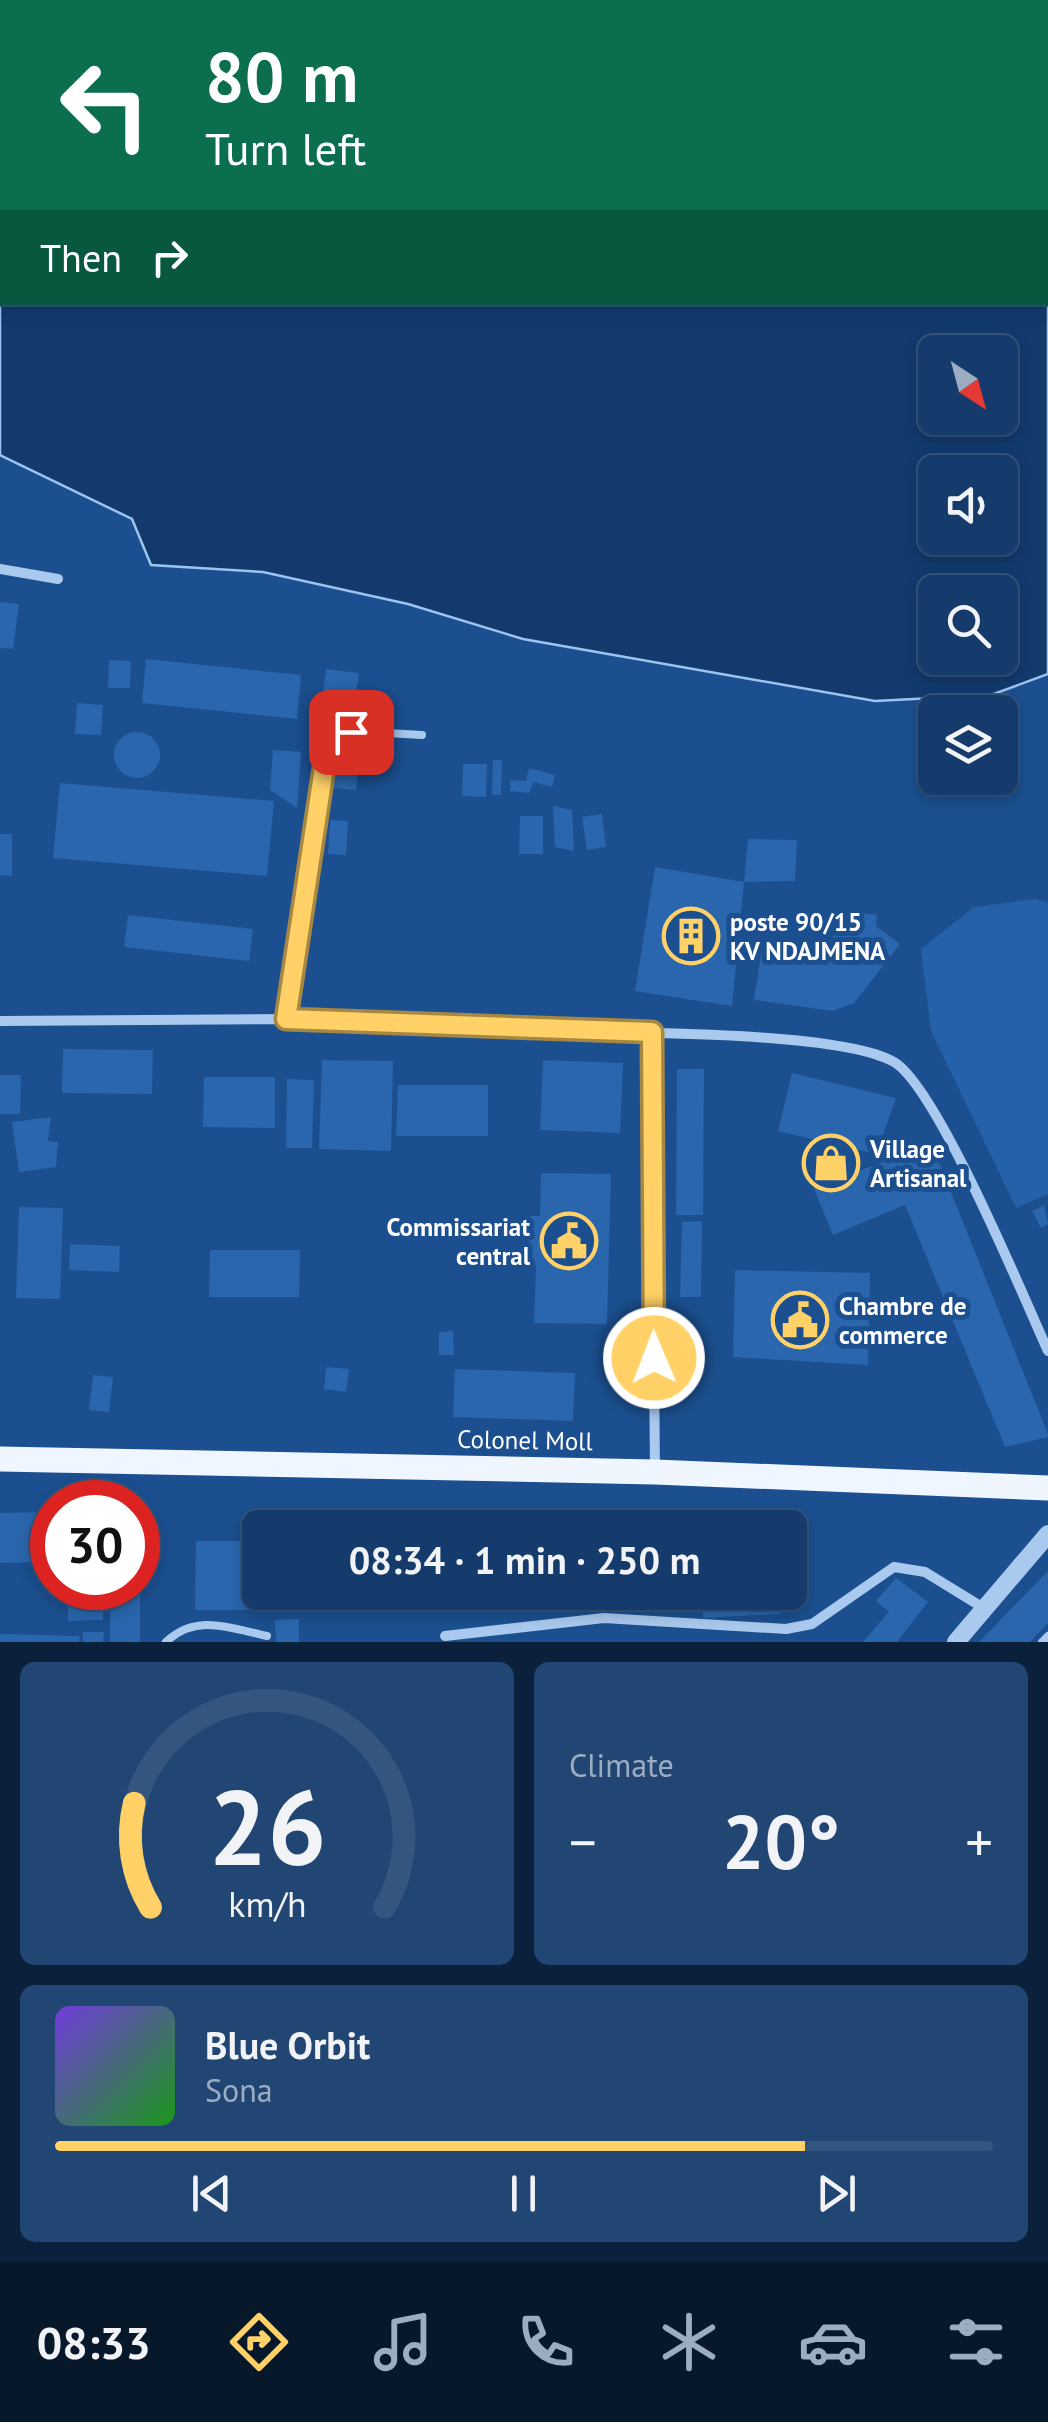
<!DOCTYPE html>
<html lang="en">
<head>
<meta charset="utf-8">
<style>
  body { margin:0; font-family:"PT Sans",sans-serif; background:#214673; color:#f1f3f6; height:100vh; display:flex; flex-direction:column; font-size:38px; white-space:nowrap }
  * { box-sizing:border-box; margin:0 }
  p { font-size:32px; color:#9dadc1 }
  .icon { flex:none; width:55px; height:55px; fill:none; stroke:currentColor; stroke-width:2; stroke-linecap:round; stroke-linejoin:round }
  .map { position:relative; height:1642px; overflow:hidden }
  .sheet { display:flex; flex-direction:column; gap:20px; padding:20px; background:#0b203b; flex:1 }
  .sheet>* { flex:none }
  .top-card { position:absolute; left:0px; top:0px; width:1050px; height:305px; box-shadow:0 5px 15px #0003,0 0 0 2px #33557e; background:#0b6e4f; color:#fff; overflow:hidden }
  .needle { width:65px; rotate:144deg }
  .buttons { position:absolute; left:918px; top:335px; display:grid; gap:20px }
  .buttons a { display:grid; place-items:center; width:100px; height:100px; border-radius:15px; background:#143b6b; box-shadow:0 5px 15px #0003,0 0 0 2px #33557e; font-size:50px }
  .speed { position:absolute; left:30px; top:1480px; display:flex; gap:20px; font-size:50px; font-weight:700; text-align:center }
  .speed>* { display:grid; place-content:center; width:130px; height:130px; border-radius:50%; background:#143b6b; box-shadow:0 5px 15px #0003,0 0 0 2px #33557e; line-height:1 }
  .speed .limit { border:15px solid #d22; background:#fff; color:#111 }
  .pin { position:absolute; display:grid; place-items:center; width:85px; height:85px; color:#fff; margin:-42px; border-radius:20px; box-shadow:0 5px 15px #0006 }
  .me { position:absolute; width:110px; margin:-55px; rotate:359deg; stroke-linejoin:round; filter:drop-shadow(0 0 8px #0008) }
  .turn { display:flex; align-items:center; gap:35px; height:210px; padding:0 40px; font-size:45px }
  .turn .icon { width:130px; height:130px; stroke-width:2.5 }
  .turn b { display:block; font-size:70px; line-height:85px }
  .then { display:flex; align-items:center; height:95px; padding:0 40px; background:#0003; gap:20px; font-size:38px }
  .big { font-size:75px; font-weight:700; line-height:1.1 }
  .sheet .card { flex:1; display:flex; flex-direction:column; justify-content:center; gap:15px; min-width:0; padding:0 35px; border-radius:15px; background:#214673 }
  .sheet .dial { align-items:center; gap:0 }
  .dial svg { height:260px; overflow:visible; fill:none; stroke:#33557e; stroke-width:7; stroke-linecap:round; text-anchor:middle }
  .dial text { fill:#f1f3f6; stroke:none }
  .song { display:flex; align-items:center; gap:30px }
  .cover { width:120px; height:120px; border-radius:15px; background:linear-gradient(135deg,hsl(260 70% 55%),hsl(120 70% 35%)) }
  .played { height:10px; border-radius:5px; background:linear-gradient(90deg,#ffd166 80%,#33557e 80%) }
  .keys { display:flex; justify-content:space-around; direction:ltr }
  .heat { display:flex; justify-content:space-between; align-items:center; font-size:55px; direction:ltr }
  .sheet .tiles { flex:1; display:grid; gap:20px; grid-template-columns:1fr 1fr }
  .card:last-child { grid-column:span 2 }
  .trip { position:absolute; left:242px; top:1510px; width:565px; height:100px; border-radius:15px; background:#143b6b; box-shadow:0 5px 15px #0003,0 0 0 2px #33557e; font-weight:700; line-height:100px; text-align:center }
  .menu { display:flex; height:160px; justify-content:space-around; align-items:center; background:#08182b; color:#9dadc1 }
  .menu .icon { width:70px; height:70px }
  .menu .current { color:#ffd166 }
  .menu b { font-size:45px; color:#f1f3f6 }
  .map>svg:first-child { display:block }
  .green { fill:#2461a8 }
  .water { fill:#123a6d; stroke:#9cc4f0; stroke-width:2.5; fill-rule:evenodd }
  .building { fill:#2a66ad }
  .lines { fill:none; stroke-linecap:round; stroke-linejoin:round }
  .service { stroke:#a9c9ee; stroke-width:8 }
  .minor { stroke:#a9c9ee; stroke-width:10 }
  .tertiary { stroke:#a9c9ee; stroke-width:18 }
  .primary { stroke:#f0f6ff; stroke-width:25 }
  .route-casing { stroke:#a68842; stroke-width:25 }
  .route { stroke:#ffd166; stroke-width:18 }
  .labels { text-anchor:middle; stroke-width:10; stroke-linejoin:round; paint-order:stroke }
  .poi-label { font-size:25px; font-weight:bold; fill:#fff; stroke:#1b4f8f; text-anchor:start }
  .street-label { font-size:25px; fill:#fff; stroke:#1b4f8f }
</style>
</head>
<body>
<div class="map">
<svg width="1048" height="1642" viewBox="0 0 1048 1642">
  <rect width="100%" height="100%" fill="#1b4f8f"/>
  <path class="green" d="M1035 899 1048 902V1194L1016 1208 931 1031 921 949 974 907Z"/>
  <path class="water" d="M0 0H1048V674L991 695 875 701 523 639 408 604 263 572 151 565 132 519 0 455ZM2 2H1048V302H2ZM935 352H1000V418H935ZM935 472H1000V538H935ZM935 592H1000V658H935Z"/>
  <path class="building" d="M0 602 19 604 13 649 0 648Z
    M146 659 301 675 297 719 142 703Z
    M109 660 131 661 130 688H108Z
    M326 669 359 673 354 707 322 703Z
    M77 703 103 705 101 735 75 734Z
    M114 755a23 23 0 1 1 46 0a23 23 0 1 1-46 0Z
    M337 746 360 748 356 790 333 788Z
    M273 750 301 752 297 808 270 790Z
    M493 760H502L501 795H492Z
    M463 764H487L486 797 462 796Z
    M529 768 555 775 552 787 534 782 529 793 510 791V780L526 781Z
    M60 783 274 801 267 876 53 858Z
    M553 806 572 810 574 851 555 847Z
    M602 814 606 847 587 850 582 817Z
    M520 816H543V854H519Z
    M330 820 348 821 346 855 328 854Z
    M0 834H12V876L0 875Z
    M748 839 797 840 795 881 744 882Z
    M655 867 744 882 732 1006 635 991Z
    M841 910 877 915 876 926 900 944 854 1003 833 1011 754 1000 762 948 827 957Z
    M128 915 253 929 249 961 124 947Z
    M63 1049 153 1050 152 1094 62 1093Z
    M322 1060 393 1061 391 1151 319 1149Z
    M543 1060 623 1063 620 1133 540 1130Z
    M677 1069H704L703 1215H676Z
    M792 1073 896 1098 876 1154 778 1131Z
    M0 1075H21L20 1114H0Z
    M204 1077H275V1128L203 1127Z
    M287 1079 314 1080 312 1148H286Z
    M398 1085H488V1136H396Z
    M51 1117 48 1141 58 1142 56 1167 19 1172 12 1122Z
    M931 1142 1048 1434V1437L1005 1447 905 1205 833 1235 814 1189Z
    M541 1173 611 1174 607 1324 534 1323 536 1266H528L529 1216H540Z
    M1044 1205 1048 1224 1041 1228 1032 1211Z
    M19 1207 63 1208 60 1299 16 1298Z
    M702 1221 701 1297H680L682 1222Z
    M70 1244 120 1246 119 1272 69 1270Z
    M210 1250H300L299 1297H209Z
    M735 1270 870 1273 868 1365 733 1357Z
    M453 1331 454 1355H439V1332Z
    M326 1367 349 1369 346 1392 324 1389Z
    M455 1369 575 1373 573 1421 453 1417Z
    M93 1375 113 1377 109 1412 89 1410Z
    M50 1496H75V1502H50Z
    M52 1512V1562L0 1563V1513Z
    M196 1541H260V1592H328V1610H195Z
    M1048 1571V1623L1030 1642H979Z
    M896 1578 928 1602 897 1642H863L889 1612 876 1601Z
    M68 1588H103V1620L68 1621Z
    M110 1588H140V1642H110Z
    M447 1592H558V1604H447Z
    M702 1592H779L780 1614 703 1618Z
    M299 1619V1642H276L275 1620Z
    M83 1632H104L103 1642H83Z
    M0 1634 80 1636 79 1642H0Z"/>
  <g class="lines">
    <path class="service" d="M286 1019 327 748 340 735 351 731 422 735
      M166 1642C196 1613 230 1628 267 1636
      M1042 1642 1048 1636"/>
    <path class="minor" d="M0 569 58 579
      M0 1021 286 1019 651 1033
      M655 1472 651 1033C706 1034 850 1037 894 1062 937 1087 1023 1296 1048 1351
      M445 1636 604 1618 786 1629 812 1624 894 1567 925 1572 982 1607"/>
    <path class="tertiary" d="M956 1642 1048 1534"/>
    <path class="primary" d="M0 1459 655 1472 1048 1488"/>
  </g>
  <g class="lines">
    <g class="route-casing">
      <path id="route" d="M351 732 340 734 327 748 286 1019 652 1032 654 1358"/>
    </g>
    <use href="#route" class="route"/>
  </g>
  <defs>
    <g id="building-ring" transform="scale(2.875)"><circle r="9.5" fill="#1b4f8f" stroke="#ffd166" stroke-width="1.5"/><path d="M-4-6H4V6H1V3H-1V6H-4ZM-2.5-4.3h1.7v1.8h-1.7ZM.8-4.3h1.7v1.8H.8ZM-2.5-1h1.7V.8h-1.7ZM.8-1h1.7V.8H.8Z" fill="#ffd166"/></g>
    <g id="shop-ring" transform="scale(2.875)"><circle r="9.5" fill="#1b4f8f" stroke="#ffd166" stroke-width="1.5"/><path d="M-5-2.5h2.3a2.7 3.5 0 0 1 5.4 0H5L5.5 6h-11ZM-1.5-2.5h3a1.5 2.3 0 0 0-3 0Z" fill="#ffd166"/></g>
    <g id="civic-ring" transform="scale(2.875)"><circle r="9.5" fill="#1b4f8f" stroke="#ffd166" stroke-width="1.5"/><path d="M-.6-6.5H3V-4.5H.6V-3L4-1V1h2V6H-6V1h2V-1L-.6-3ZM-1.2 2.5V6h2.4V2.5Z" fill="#ffd166"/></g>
  </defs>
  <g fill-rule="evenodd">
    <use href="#building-ring" x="691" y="936"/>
    <use href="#shop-ring" x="831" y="1163"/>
    <use href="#civic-ring" x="569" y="1241"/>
    <use href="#civic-ring" x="800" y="1320"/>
  </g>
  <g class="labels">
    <g class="poi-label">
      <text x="730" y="931">poste 90/15<tspan x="730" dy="29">KV NDAJMENA</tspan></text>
      <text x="870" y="1158">Village<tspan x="870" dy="29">Artisanal</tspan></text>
      <text x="530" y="1236" text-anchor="end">Commissariat<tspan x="530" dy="29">central</tspan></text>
      <text x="839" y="1315">Chambre de<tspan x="839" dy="29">commerce</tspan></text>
    </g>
    <g class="street-label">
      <text transform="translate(525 1440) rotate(1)" y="9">Colonel Moll</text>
    </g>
  </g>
</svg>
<div class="buttons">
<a><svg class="needle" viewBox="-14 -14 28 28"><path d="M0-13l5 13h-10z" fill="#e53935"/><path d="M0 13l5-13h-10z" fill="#9dadc1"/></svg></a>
<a><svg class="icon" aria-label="sound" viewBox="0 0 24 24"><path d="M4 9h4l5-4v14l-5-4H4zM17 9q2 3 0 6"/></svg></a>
<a><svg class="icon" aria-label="search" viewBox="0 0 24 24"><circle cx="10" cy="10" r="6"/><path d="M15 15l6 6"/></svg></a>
<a><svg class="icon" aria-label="layers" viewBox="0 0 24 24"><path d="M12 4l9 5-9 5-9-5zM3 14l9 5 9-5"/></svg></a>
</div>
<div class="speed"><div class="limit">30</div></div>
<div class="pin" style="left:351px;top:732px;background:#d93025"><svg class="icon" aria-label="arrive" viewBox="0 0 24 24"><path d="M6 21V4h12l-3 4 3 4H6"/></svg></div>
<svg class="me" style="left:654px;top:1358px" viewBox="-20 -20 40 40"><circle r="17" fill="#ffd166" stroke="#fff" stroke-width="3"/><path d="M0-11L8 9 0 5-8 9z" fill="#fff"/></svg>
<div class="trip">08:34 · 1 min · 250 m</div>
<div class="top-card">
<div class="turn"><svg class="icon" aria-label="left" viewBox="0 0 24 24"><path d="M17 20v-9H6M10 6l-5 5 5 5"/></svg><div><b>80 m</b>Turn left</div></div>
<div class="then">Then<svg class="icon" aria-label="right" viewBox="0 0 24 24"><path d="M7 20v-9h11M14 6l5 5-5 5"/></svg></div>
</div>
</div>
<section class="sheet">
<div class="tiles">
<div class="card dial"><svg viewBox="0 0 100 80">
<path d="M14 69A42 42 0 1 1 86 69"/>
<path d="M14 69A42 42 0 0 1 9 37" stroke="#ffd166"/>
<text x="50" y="56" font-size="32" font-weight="700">26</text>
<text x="50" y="72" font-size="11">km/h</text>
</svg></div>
<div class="card"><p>Climate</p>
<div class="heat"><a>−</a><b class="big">20°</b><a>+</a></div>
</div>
<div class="card">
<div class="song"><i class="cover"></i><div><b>Blue Orbit</b><p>Sona</p></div></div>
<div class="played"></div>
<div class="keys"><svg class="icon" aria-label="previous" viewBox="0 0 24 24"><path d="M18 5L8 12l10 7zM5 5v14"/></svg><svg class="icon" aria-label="pause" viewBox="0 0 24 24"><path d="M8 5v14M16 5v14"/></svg><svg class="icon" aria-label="next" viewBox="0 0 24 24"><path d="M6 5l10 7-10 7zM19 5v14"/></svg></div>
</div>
</div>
</section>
<nav class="menu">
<b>08:33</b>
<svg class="icon current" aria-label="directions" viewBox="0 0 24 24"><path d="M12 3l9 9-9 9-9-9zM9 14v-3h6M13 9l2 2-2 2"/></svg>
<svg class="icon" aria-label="music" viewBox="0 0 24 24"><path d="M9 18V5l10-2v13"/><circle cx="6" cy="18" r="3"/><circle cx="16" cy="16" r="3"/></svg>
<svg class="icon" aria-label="phone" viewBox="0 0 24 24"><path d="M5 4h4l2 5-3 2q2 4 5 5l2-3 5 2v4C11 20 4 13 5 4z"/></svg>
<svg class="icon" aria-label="climate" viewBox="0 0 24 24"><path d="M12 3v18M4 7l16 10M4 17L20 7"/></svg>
<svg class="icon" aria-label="car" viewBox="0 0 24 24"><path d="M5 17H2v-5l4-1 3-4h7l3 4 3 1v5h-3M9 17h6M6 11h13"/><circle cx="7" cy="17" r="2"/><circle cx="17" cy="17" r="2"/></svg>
<svg class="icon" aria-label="filters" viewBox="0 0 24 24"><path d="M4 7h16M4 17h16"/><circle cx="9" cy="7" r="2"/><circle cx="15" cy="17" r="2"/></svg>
</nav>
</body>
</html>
